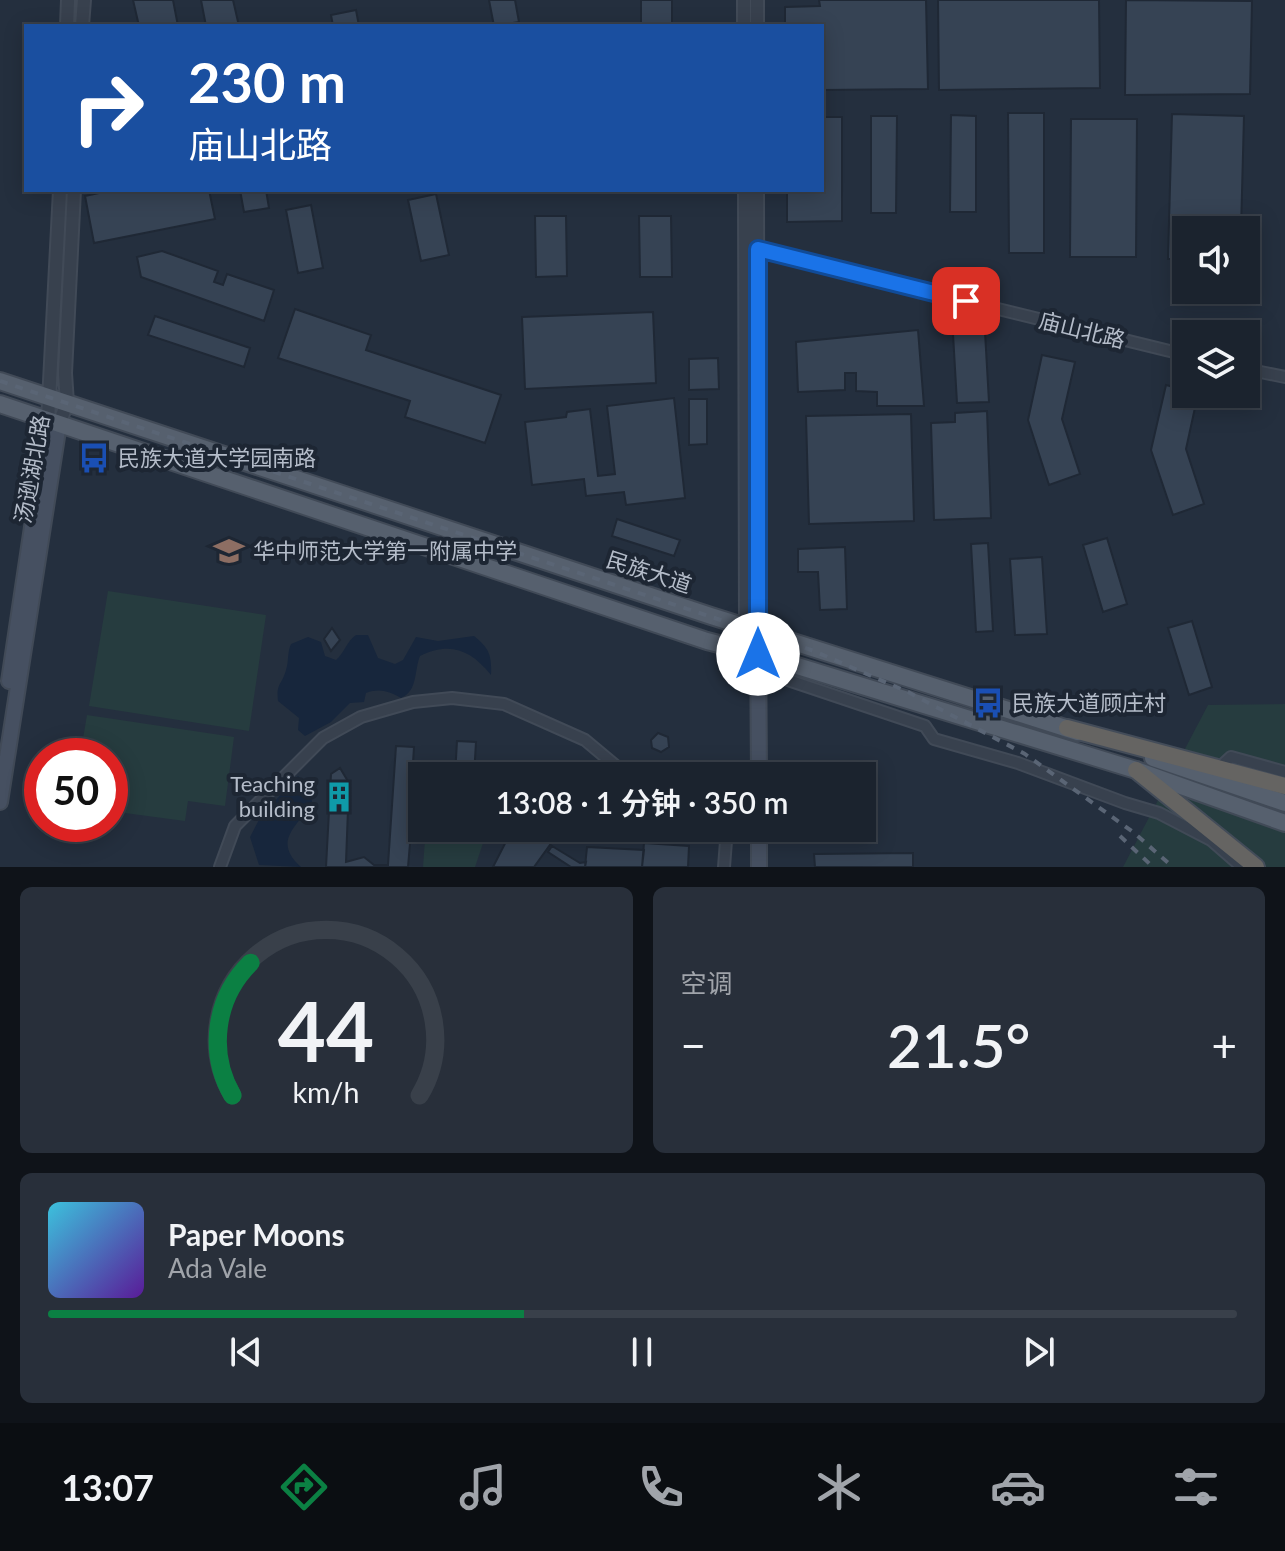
<!DOCTYPE html>
<html lang="zh">
<head>
<meta charset="utf-8">
<style>
  body { margin:0; font-family:Lato,"Noto Sans SC",sans-serif; background:#282f3a; color:#f1f3f6; height:100vh; display:flex; flex-direction:column; font-size:30px; white-space:nowrap }
  * { box-sizing:border-box; margin:0 }
  p { font-size:26px; color:#a0a4aa }
  .icon { flex:none; width:44px; height:44px; fill:none; stroke:currentColor; stroke-width:2; stroke-linecap:round; stroke-linejoin:round }
  .map { position:relative; height:867px; overflow:hidden }
  .drawer { display:flex; flex-direction:column; gap:20px; padding:20px; background:#0f1319; flex:1 }
  .drawer>* { flex:none }
  .hud { position:absolute; left:24px; top:24px; width:800px; height:168px; border-radius:0px; box-shadow:0 4px 20px #0003,0 0 0 2px #39404a; background:#1a4fa0; color:#fff; overflow:hidden }
  .tools { position:absolute; left:1172px; top:216px; display:grid; gap:16px }
  .tools a { display:grid; place-items:center; width:88px; height:88px; border-radius:0px; background:#1b232e; box-shadow:0 4px 20px #0003,0 0 0 2px #39404a; font-size:40px }
  .speed { position:absolute; left:24px; top:738px; display:flex; gap:16px; font-size:40px; font-weight:700; text-align:center }
  .speed>* { display:grid; place-content:center; width:104px; height:104px; border-radius:50%; background:#1b232e; box-shadow:0 4px 20px #0003,0 0 0 2px #39404a; line-height:1 }
  .speed .limit { border:12px solid #d22; background:#fff; color:#111 }
  .pin { position:absolute; display:grid; place-items:center; width:68px; height:68px; color:#fff; margin:-34px; border-radius:16px; box-shadow:0 4px 12px #0006 }
  .me { position:absolute; width:88px; margin:-44px; rotate:0deg; stroke-linejoin:round; filter:drop-shadow(0 0 6px #0008) }
  .turn { display:flex; align-items:center; gap:28px; height:168px; padding:0 32px; font-size:36px }
  .turn .icon { width:104px; height:104px; stroke-width:2.5 }
  .turn b { display:block; font-size:56px; line-height:68px }
  .big { font-size:60px; font-weight:600; line-height:1.1 }
  .drawer .card { flex:1; display:flex; flex-direction:column; justify-content:center; gap:12px; min-width:0; padding:0 28px; border-radius:12px; background:#282f3a }
  .drawer .dial { align-items:center; gap:0 }
  .dial svg { height:208px; overflow:visible; fill:none; stroke:#39404a; stroke-width:7; stroke-linecap:round; text-anchor:middle }
  .dial text { fill:#f1f3f6; stroke:none }
  .song { display:flex; align-items:center; gap:24px }
  .cover { width:96px; height:96px; border-radius:12px; background:linear-gradient(135deg,hsl(190 70% 55%),hsl(270 70% 35%)) }
  .played { height:8px; border-radius:4px; background:linear-gradient(90deg,#0b8043 40%,#39404a 40%) }
  .keys { display:flex; justify-content:space-around; direction:ltr }
  .heat { display:flex; justify-content:space-between; align-items:center; font-size:44px; direction:ltr }
  .drawer .tiles { flex:1; display:grid; gap:20px; grid-template-columns:1fr 1fr }
  .card:last-child { grid-column:span 2 }
  .trip { position:absolute; left:408px; top:762px; width:468px; height:80px; border-radius:0px; background:#1b232e; box-shadow:0 4px 20px #0003,0 0 0 2px #39404a; font-weight:600; line-height:80px; text-align:center }
  .tabs { display:flex; height:128px; justify-content:space-around; align-items:center; background:#0b0e12; color:#a0a4aa }
  .tabs .icon { width:56px; height:56px }
  .tabs .selected { color:#0b8043 }
  .tabs b { font-size:36px; color:#f1f3f6 }
  .map>svg:first-child { display:block }
  .green { fill:#263c3f }
  .water { fill:#17263c }
  .building { fill:#364354; stroke:#1f2835; stroke-width:2 }
  .lines { fill:none; stroke-linecap:round; stroke-linejoin:round }
  .minor-casing { stroke:#414a57; stroke-width:14 }
  .tertiary-casing { stroke:#414a57; stroke-width:16 }
  .secondary-casing { stroke:#414a57; stroke-width:18 }
  .primary-casing { stroke:#414a57; stroke-width:20 }
  .trunk-casing { stroke:#434c59; stroke-width:20 }
  .minor { stroke:#38414e; stroke-width:10 }
  .tertiary { stroke:#38414e; stroke-width:12 }
  .secondary { stroke:#465061; stroke-width:14 }
  .primary { stroke:#56606e; stroke-width:16 }
  .trunk { stroke:#656462; stroke-width:16 }
  .rail { stroke:#5a6575; stroke-width:4; stroke-dasharray:8 8; stroke-linecap:butt }
  .route-casing { stroke:#114b97; stroke-width:20 }
  .route { stroke:#1a73e8; stroke-width:14 }
  .labels { text-anchor:middle; stroke-width:8; stroke-linejoin:round; paint-order:stroke }
  .street-label { font-size:22px; fill:#b4bcc9; stroke:#1d2633 }
  .poi-label { font-size:22px; fill:#b4bcc9; stroke:#1d2633; text-anchor:start }
</style>
</head>
<body>
<div class="map">
<svg width="1285" height="867" viewBox="0 0 1285 867">
  <rect width="100%" height="100%" fill="#242f3e"/>
  <path class="green" d="M108 591 266 615 249 731 89 706Z
    M1285 704V867H1123L1208 705Z
    M87 715 234 737 225 806 188 801 185 821 110 811V756H80Z
    M425 839 483 843 475 867H423Z"/>
  <path class="water" d="M356 635H368L378 658 395 664 403 660 416 637 438 641 474 636C489 648 492 655 491 675 471 650 450 641 420 656 414 671 418 691 401 698 388 691 380 688 366 693L364 702 350 703 331 722 305 736 298 730 299 718 278 701C276 683 282 685 286 670 289 661 287 653 291 644L308 637 321 642 325 656 336 660C345 652 346 642 356 635Z
    M298 776 310 789 312 802C301 825 270 839 301 867L259 865 250 837 261 816Z"/>
  <path class="building" d="M133 0H173L178 26H139Z
    M201 0H233L239 26H206Z
    M489 0H515L519 22 494 26Z
    M641 0H672V26H641Z
    M819 0H926L928 89 822 90V26H785V7L820 6Z
    M938 0H1099L1100 88 939 90Z
    M1126 0 1252 1 1250 94 1125 95Z
    M356 10 359 26H333L331 15Z
    M1008 113H1044V253H1009Z
    M1172 114 1244 116 1241 230H1186V259H1168Z
    M951 115 976 116V212H950Z
    M871 116H897L896 213H871Z
    M822 117H842V221L787 222V190H822Z
    M1071 119H1137L1136 257H1070Z
    M113 190H209L215 219 94 243 85 196Z
    M240 190H266L269 208 244 212Z
    M436 194 449 255 421 261 408 200Z
    M311 205 323 268 298 273 286 210Z
    M535 216H566L567 276 536 277Z
    M639 216H671L672 277H640Z
    M162 251 218 271 214 282 223 285 227 274 274 290 264 321 141 277 137 257Z
    M295 309 371 335 366 350 501 395 485 443 405 417 410 401 278 358Z
    M653 312 656 383 525 389 522 317Z
    M155 316 250 348 244 367 148 335Z
    M918 330 924 406H877V392L856 391V373H845V390L798 392 796 342Z
    M985 332 989 402 957 403 953 334Z
    M1042 355 1075 362 1062 419 1080 474 1049 485 1028 420Z
    M718 358 719 389 689 390V359Z
    M1166 385 1186 390V394H1198L1186 449 1204 504 1173 515 1151 450Z
    M674 398 685 498 626 505 624 492 586 496 584 479 532 485 525 422 566 417 567 412 590 409 598 476 615 474 607 406Z
    M689 399H707V444L689 445Z
    M987 411 991 518 934 520 931 423 955 422V413Z
    M911 414 914 521 809 524 806 416Z
    M617 519 680 540 674 556 612 536Z
    M1107 538 1127 604 1103 612 1083 545Z
    M988 543 993 631 976 632 971 544Z
    M845 547 847 609 820 610 818 572H798V549Z
    M1042 557 1047 634 1015 635 1010 559Z
    M1192 621 1212 687 1189 695 1168 628Z
    M332 628 340 640 331 651 324 639Z
    M658 733 668 737 669 747 661 752 652 748 651 740Z
    M457 741 476 742 474 776H455Z
    M396 746 414 747 410 812 422 813V821L412 820 408 867H326L331 774 340 768 349 783 346 862 364 857 374 865H388Z
    M424 828H450V832L443 836 432 835Z
    M453 828H471L470 840 453 839Z
    M513 828H544L550 833 546 839 552 842 534 867H493Z
    M555 828H596L585 836 563 834Z
    M644 843 689 846 688 867H642Z
    M552 846 580 863 586 862 585 867H571L548 852Z
    M587 847 644 850 642 867H585Z
    M913 853V867H815L814 854Z"/>
  <g class="lines">
    <g class="minor-casing">
      <path id="minor" d="M753 249 1186 355
        M1246 369 1285 377
        M788 680 925 726 934 739 1018 763 1125 803 1159 813 1211 840 1242 867
        M1218 769 1231 757 1285 772
        M220 867 235 826 323 738 361 717 413 702 452 698 504 704 585 740 628 776
        M724 867 727 828"/>
    </g>
    <g class="tertiary-casing">
      <path id="tertiary" d="M744 0V26
        M757 0V26
        M67 26 68 0
        M82 26 84 0
        M745 190 746 626 751 652
        M757 190 758 630
        M48 420 60 190
        M59 424 67 403 65 373 74 190"/>
    </g>
    <g class="secondary-casing">
      <path id="secondary" d="M758 630 759 776
        M9 681 48 420
        M0 802 59 424
        M759 828V867"/>
    </g>
    <g class="primary-casing">
      <path id="primary" d="M0 381 711 616 1078 732
        M0 404 707 641 758 654 1136 770 1285 823
        M1153 758 1285 803"/>
    </g>
    <g class="trunk-casing">
      <path id="trunk" d="M1067 728 1285 786
        M1136 770 1256 867"/>
    </g>
    <use href="#minor" class="minor"/>
    <use href="#tertiary" class="tertiary"/>
    <use href="#secondary" class="secondary"/>
    <use href="#primary" class="primary"/>
    <use href="#trunk" class="trunk"/>
    <path class="rail" d="M0 381 814 651 908 692 1025 754 1133 832 1173 867
      M1120 836 1153 867"/>
  </g>
  <g class="lines">
    <g class="route-casing">
      <path id="route" d="M758 654V249L966 301"/>
    </g>
    <use href="#route" class="route"/>
  </g>
  <defs>
    <g id="bus-bare" transform="scale(2.4)"><path d="M-5-6H5V4H4V6H2V4H-2V6H-4V4H-5ZM-3.5-4V0h7V-4ZM-3.5 1.2v1.5H-2V1.2ZM2 1.2v1.5H3.5V1.2Z" fill="#1a4fb4" stroke="#1d2633" stroke-width="2.5" paint-order="stroke"/></g>
    <g id="school-bare" transform="scale(2.4)"><path d="M0-5L7-2L0 1L-7-2ZM-4 1L0 2.5L4 1V4Q0 6-4 4Z" fill="#8d6e63" stroke="#1d2633" stroke-width="2.5" paint-order="stroke"/></g>
    <g id="building-bare" transform="scale(2.4)"><path d="M-4-6H4V6H1V3H-1V6H-4ZM-2.5-4.3h1.7v1.8h-1.7ZM.8-4.3h1.7v1.8H.8ZM-2.5-1h1.7V.8h-1.7ZM.8-1h1.7V.8H.8Z" fill="#0f9aa8" stroke="#1d2633" stroke-width="2.5" paint-order="stroke"/></g>
  </defs>
  <g fill-rule="evenodd">
    <use href="#bus-bare" x="94" y="458"/>
    <use href="#school-bare" x="229" y="551"/>
    <use href="#bus-bare" x="988" y="703"/>
    <use href="#building-bare" x="339" y="797"/>
  </g>
  <g class="labels">
    <g class="street-label">
      <text transform="translate(1082 330) rotate(14)" y="8">庙山北路</text>
      <text transform="translate(32 469) rotate(-80)" y="8">汤逊湖北路</text>
      <text transform="translate(649 572) rotate(18)" y="8">民族大道</text>
    </g>
    <g class="poi-label">
      <text x="118" y="466">民族大道大学园南路</text>
      <text x="253" y="559">华中师范大学第一附属中学</text>
      <text x="1012" y="711">民族大道顾庄村</text>
      <text x="315" y="792" text-anchor="end">Teaching<tspan x="315" dy="25">building</tspan></text>
    </g>
  </g>
</svg>
<div class="tools">
<a><svg class="icon" aria-label="sound" viewBox="0 0 24 24"><path d="M4 9h4l5-4v14l-5-4H4zM17 9q2 3 0 6"/></svg></a>
<a><svg class="icon" aria-label="layers" viewBox="0 0 24 24"><path d="M12 4l9 5-9 5-9-5zM3 14l9 5 9-5"/></svg></a>
</div>
<div class="speed"><div class="limit">50</div></div>
<div class="pin" style="left:966px;top:301px;background:#d93025"><svg class="icon" aria-label="arrive" viewBox="0 0 24 24"><path d="M6 21V4h12l-3 4 3 4H6"/></svg></div>
<svg class="me" style="left:758px;top:654px" viewBox="-20 -20 40 40"><circle r="19" fill="#fff"/><path d="M0-13L10 11 0 6-10 11z" fill="#1a73e8"/></svg>
<div class="trip">13:08 · 1 分钟 · 350 m</div>
<div class="hud">
<div class="turn"><svg class="icon" aria-label="right" viewBox="0 0 24 24"><path d="M7 20v-9h11M14 6l5 5-5 5"/></svg><div><b>230 m</b>庙山北路</div></div>
</div>
</div>
<section class="drawer">
<div class="tiles">
<div class="card dial"><svg viewBox="0 0 100 80">
<path d="M14 69A42 42 0 1 1 86 69"/>
<path d="M14 69A42 42 0 0 1 21 18" stroke="#0b8043"/>
<text x="50" y="56" font-size="32" font-weight="700">44</text>
<text x="50" y="72" font-size="11">km/h</text>
</svg></div>
<div class="card"><p>空调</p>
<div class="heat"><a>−</a><b class="big">21.5°</b><a>+</a></div>
</div>
<div class="card">
<div class="song"><i class="cover"></i><div><b>Paper Moons</b><p>Ada Vale</p></div></div>
<div class="played"></div>
<div class="keys"><svg class="icon" aria-label="previous" viewBox="0 0 24 24"><path d="M18 5L8 12l10 7zM5 5v14"/></svg><svg class="icon" aria-label="pause" viewBox="0 0 24 24"><path d="M8 5v14M16 5v14"/></svg><svg class="icon" aria-label="next" viewBox="0 0 24 24"><path d="M6 5l10 7-10 7zM19 5v14"/></svg></div>
</div>
</div>
</section>
<nav class="tabs">
<b>13:07</b>
<svg class="icon selected" aria-label="directions" viewBox="0 0 24 24"><path d="M12 3l9 9-9 9-9-9zM9 14v-3h6M13 9l2 2-2 2"/></svg>
<svg class="icon" aria-label="music" viewBox="0 0 24 24"><path d="M9 18V5l10-2v13"/><circle cx="6" cy="18" r="3"/><circle cx="16" cy="16" r="3"/></svg>
<svg class="icon" aria-label="phone" viewBox="0 0 24 24"><path d="M5 4h4l2 5-3 2q2 4 5 5l2-3 5 2v4C11 20 4 13 5 4z"/></svg>
<svg class="icon" aria-label="climate" viewBox="0 0 24 24"><path d="M12 3v18M4 7l16 10M4 17L20 7"/></svg>
<svg class="icon" aria-label="car" viewBox="0 0 24 24"><path d="M5 17H2v-5l4-1 3-4h7l3 4 3 1v5h-3M9 17h6M6 11h13"/><circle cx="7" cy="17" r="2"/><circle cx="17" cy="17" r="2"/></svg>
<svg class="icon" aria-label="filters" viewBox="0 0 24 24"><path d="M4 7h16M4 17h16"/><circle cx="9" cy="7" r="2"/><circle cx="15" cy="17" r="2"/></svg>
</nav>
</body>
</html>
